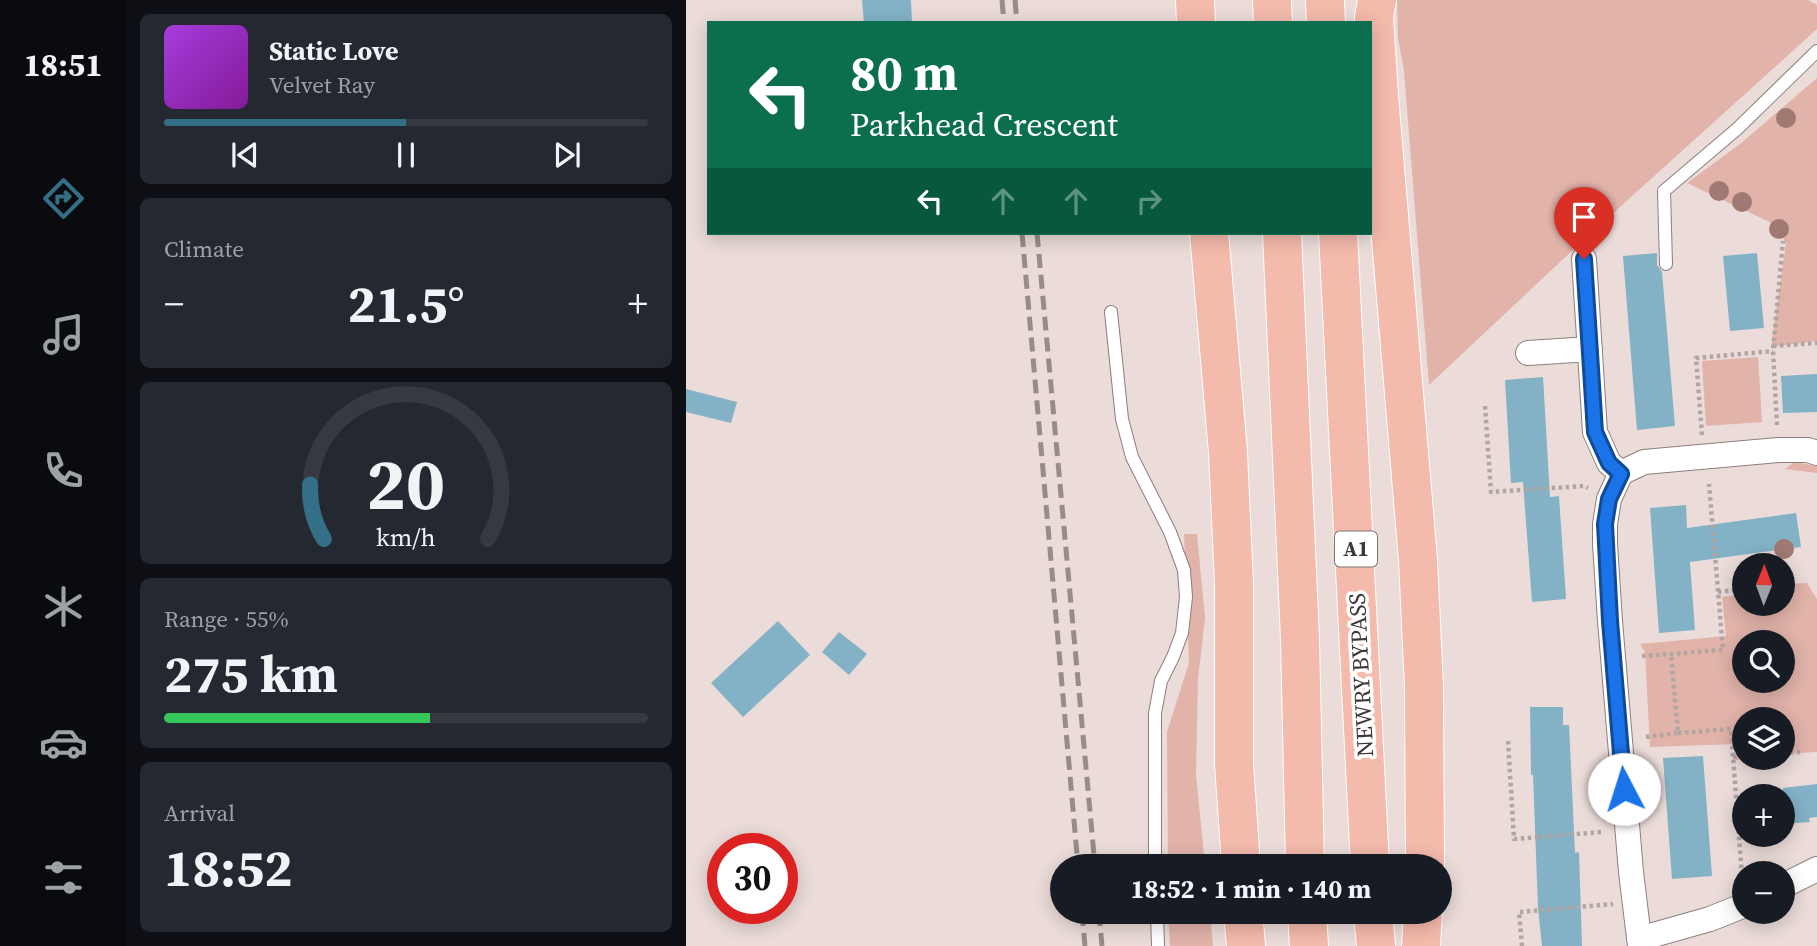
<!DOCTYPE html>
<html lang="en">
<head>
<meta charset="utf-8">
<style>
  body { margin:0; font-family:"Source Serif 4",serif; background:#242831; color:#f1f3f6; height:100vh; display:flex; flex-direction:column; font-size:26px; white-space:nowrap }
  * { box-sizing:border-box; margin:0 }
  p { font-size:23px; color:#9ea1a6 }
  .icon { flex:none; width:38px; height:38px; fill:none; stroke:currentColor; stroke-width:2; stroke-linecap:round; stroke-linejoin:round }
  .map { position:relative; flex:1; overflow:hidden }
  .drawer { display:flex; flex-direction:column; gap:14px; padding:14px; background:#0d0f14; width:560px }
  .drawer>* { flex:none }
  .hud { position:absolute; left:21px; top:21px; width:665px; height:214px; border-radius:0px; box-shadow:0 4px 18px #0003; background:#0b6e4f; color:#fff; overflow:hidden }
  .needle { width:46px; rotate:1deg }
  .tools { position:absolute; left:1046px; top:553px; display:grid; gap:14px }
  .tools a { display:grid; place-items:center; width:63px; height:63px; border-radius:50%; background:#171b24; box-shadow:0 4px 18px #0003; font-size:35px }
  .speed { position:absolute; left:21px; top:833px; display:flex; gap:14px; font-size:35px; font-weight:700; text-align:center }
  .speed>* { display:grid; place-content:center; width:91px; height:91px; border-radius:50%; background:#171b24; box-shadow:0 4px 18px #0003; line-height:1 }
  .speed .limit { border:10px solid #d22; background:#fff; color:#111 }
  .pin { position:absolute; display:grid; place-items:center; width:60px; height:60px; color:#fff; margin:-72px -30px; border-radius:50% 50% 50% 0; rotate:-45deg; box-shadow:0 0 7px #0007 }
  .pin .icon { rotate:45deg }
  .me { position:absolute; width:77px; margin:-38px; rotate:355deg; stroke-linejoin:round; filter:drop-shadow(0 0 5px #0008) }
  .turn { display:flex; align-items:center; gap:24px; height:147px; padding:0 28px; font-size:32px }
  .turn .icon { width:91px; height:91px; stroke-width:2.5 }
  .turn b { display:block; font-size:49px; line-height:60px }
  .lanes { display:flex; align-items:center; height:66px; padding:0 28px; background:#0003; justify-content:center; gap:35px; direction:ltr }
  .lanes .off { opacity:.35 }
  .big { font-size:52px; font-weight:700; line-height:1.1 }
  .drawer .tile { flex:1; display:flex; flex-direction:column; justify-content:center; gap:10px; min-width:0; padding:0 24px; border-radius:10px; background:#242831 }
  .drawer .dial { align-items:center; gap:0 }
  .dial svg { height:182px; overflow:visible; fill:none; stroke:#363941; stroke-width:7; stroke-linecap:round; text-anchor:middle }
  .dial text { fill:#f1f3f6; stroke:none }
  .song { display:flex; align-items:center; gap:21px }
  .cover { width:84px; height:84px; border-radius:10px; background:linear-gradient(135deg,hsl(280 70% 55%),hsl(290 70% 35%)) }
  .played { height:7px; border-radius:4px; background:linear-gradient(90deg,#336f86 50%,#363941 50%) }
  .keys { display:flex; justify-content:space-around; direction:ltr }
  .heat { display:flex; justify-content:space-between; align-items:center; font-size:38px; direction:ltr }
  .charge { height:10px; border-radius:5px; background:linear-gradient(90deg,#34c759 55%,#363941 0) }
  .trip { position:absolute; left:364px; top:854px; width:402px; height:70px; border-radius:35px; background:#171b24; box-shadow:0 4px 18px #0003; font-weight:700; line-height:70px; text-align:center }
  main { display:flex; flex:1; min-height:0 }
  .menu { display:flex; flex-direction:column; width:126px; justify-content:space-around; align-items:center; background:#090b0e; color:#9ea1a6 }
  .menu .icon { width:49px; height:49px }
  .menu .selected { color:#336f86 }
  .menu b { font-size:32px; color:#f1f3f6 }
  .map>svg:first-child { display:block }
  .green { fill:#e1b3a9; fill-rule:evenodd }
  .building { fill:#83b2c6 }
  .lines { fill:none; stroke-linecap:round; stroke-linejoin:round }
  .service-casing { stroke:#8c7f7c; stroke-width:14 }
  .minor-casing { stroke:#8c7f7c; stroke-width:26 }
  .trunk-casing { stroke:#fff; stroke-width:40 }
  .path { stroke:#b2a6a3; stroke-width:4.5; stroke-dasharray:3.5 3.5; stroke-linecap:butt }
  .service { stroke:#fff; stroke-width:12 }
  .minor { stroke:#fff; stroke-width:24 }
  .trunk { stroke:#f4baac; stroke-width:38 }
  .rail { stroke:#978c8a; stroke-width:5; stroke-dasharray:14 7; stroke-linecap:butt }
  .tree { fill:#a07972 }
  .route-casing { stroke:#114b97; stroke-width:18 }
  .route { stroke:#1a73e8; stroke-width:12 }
  .labels { text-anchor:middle; stroke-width:7; stroke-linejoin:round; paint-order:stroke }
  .shield { fill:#fff; stroke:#787473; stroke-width:2 }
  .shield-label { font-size:21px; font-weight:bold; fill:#3e3837 }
  .street-label { font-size:23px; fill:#3e3837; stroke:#fff }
</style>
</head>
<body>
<main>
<nav class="menu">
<b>18:51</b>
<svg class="icon selected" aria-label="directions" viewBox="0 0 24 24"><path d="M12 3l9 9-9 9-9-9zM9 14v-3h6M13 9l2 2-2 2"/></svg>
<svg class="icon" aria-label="music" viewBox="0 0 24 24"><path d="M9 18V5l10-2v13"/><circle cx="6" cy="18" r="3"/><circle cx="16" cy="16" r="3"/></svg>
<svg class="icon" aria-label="phone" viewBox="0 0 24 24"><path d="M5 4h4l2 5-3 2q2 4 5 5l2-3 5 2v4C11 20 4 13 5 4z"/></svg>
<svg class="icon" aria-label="climate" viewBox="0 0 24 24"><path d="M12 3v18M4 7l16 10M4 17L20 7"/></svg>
<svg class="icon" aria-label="car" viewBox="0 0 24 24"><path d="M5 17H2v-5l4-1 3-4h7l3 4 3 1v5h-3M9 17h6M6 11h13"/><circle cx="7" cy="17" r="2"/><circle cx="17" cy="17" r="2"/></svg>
<svg class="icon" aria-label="filters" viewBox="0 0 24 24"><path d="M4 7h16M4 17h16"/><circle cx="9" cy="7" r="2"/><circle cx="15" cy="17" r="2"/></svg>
</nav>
<section class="drawer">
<div class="tile">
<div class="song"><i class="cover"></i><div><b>Static Love</b><p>Velvet Ray</p></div></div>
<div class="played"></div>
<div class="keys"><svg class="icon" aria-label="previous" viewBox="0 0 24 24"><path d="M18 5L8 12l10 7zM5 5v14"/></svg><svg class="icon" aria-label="pause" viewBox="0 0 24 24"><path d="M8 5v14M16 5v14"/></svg><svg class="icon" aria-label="next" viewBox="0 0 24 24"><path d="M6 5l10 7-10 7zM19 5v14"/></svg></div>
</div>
<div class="tile"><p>Climate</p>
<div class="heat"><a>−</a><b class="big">21.5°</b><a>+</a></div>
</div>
<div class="tile dial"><svg viewBox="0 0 100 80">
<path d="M14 69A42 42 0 1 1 86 69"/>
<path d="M14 69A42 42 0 0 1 8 45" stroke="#336f86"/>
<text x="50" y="56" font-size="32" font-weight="700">20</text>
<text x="50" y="72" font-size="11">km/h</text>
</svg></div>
<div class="tile"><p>Range · 55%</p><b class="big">275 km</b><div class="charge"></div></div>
<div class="tile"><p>Arrival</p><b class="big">18:52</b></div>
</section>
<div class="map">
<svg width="1131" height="946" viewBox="0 0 1131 946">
  <rect width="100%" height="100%" fill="#ebdcd9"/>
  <path class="green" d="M711 0H1122L1131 5V29L905 233 743 385 718 71 712 38Z
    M1131 78V341L1085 347 1100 244 1092 226 1001 183 1054 144Z
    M1072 357 1076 422 1020 426 1016 361Z
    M1109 462 1131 466V473L1099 469Z
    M498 534H511L519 618 512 679 510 774 519 866H482L481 732 503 663Z
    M1121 583 1131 599V752L1097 754V719H1059V758H1065L1050 760 1051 744 964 747 959 652 954 644 1040 636 1036 597 1059 594V604H1097V584ZM1059 642H1097V681H1059Z
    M482 912H524L527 946H484Z"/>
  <path class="building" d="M176 0H225L226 23H178Z
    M971 253V265L976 272 989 426 951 430 937 256Z
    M1071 253 1078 328 1044 331 1037 256Z
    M1131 374V412L1097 413 1095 376Z
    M857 377 864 497 873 496 880 599 846 602 837 482 825 483 819 380Z
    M0 389 51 402 45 423 0 412Z
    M1000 505 1001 528 1110 513 1115 547 1004 562 1009 630 973 633 964 508Z
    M92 621 124 655 57 717 25 683Z
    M153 632 181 654 163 675 136 652Z
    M844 707H877V725H883L889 853 893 852 896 946H856L852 908 847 775H845Z
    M1017 756 1026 876 986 879 977 758Z
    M1131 784V817L1123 818 1124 822 1097 824V788Z"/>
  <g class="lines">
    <g class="service-casing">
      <path id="service" d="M980 264 978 191 1051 129 1131 51
        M425 312 436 419 446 457 484 532 498 570 500 597 496 633 487 657 475 681 469 713V866
        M471 912 472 946"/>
    </g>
    <g class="minor-casing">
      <path id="minor" d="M898 259 909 432 923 463 935 473
        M842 353 904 349
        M1097 886 1131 869
        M953 939 1024 919 1059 905
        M954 946 945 872 924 621 919 544V524L923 499 935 473 958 462 1092 450H1122L1131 453"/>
    </g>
    <g class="trunk-casing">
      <path id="trunk" d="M509 0 510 23
        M586 0 587 23
        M639 0 640 23
        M691 0 688 17 693 96 732 560 738 687 739 866
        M523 233 542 452 548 584V763L555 866
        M596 233 614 639 619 866
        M652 233 684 866
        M557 912 560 946
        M621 912 623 946
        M687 912 690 946
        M735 946 737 912"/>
    </g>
    <path class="path" d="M1087 346 1131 343
      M799 406 805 492 898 486 902 488
      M1091 425 1087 351 1097 241
      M1016 435 1010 358 1087 351
      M1032 592 1059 589
      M956 656 1037 650 1023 484
      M992 733 1045 729 1056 877
      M960 737 992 733 985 654
      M822 741 828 839 916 832
      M1097 753 1114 752
      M1047 757 1059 756
      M836 946 833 912 927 904"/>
    <use href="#service" class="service"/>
    <use href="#minor" class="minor"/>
    <use href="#trunk" class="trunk"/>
    <path class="rail" d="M316 0 318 23
      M329 0 331 23
      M336 233 392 866
      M351 233 409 866
      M396 912 399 946
      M413 912 416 946"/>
  </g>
  <g class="tree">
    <circle cx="1100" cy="118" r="10"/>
    <circle cx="1033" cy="191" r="10"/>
    <circle cx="1056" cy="202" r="10"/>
    <circle cx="1093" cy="229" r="10"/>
    <circle cx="1098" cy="549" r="10"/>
  </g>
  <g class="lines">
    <g class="route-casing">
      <path id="route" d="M898 259 909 432 923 463 935 474 923 499 919 524 924 621 938 789"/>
    </g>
    <use href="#route" class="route"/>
  </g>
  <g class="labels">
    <rect class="shield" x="649" y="531.5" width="42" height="35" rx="5"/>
    <g class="shield-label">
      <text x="670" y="556">A1</text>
    </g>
    <g class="street-label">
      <text transform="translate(675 675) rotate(-93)" y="8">NEWRY BYPASS</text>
    </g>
  </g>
</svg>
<div class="tools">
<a><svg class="needle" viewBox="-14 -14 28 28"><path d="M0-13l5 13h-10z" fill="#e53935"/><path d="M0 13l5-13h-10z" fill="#9ea1a6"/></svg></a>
<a><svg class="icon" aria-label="search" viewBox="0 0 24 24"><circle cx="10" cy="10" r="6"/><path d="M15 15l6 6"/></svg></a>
<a><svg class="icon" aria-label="layers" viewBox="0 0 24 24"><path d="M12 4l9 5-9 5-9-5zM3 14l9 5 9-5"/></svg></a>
<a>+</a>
<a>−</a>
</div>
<div class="speed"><div class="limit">30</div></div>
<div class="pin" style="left:898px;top:259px;background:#d93025"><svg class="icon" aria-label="arrive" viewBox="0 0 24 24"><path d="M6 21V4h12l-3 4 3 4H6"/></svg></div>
<svg class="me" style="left:938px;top:789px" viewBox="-20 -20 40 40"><circle r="19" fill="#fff"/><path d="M0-13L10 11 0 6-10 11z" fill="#1a73e8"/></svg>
<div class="trip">18:52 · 1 min · 140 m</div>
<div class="hud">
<div class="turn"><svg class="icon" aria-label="left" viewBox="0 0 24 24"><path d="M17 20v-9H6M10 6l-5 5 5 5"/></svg><div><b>80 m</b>Parkhead Crescent</div></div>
<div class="lanes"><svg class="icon" aria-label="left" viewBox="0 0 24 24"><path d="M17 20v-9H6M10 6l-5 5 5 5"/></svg><svg class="icon off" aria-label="ahead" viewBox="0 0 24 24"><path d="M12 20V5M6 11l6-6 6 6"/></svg><svg class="icon off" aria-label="ahead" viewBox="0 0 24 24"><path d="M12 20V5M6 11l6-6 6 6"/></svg><svg class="icon off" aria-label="right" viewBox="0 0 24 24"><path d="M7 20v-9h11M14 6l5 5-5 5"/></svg></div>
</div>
</div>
</main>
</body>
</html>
